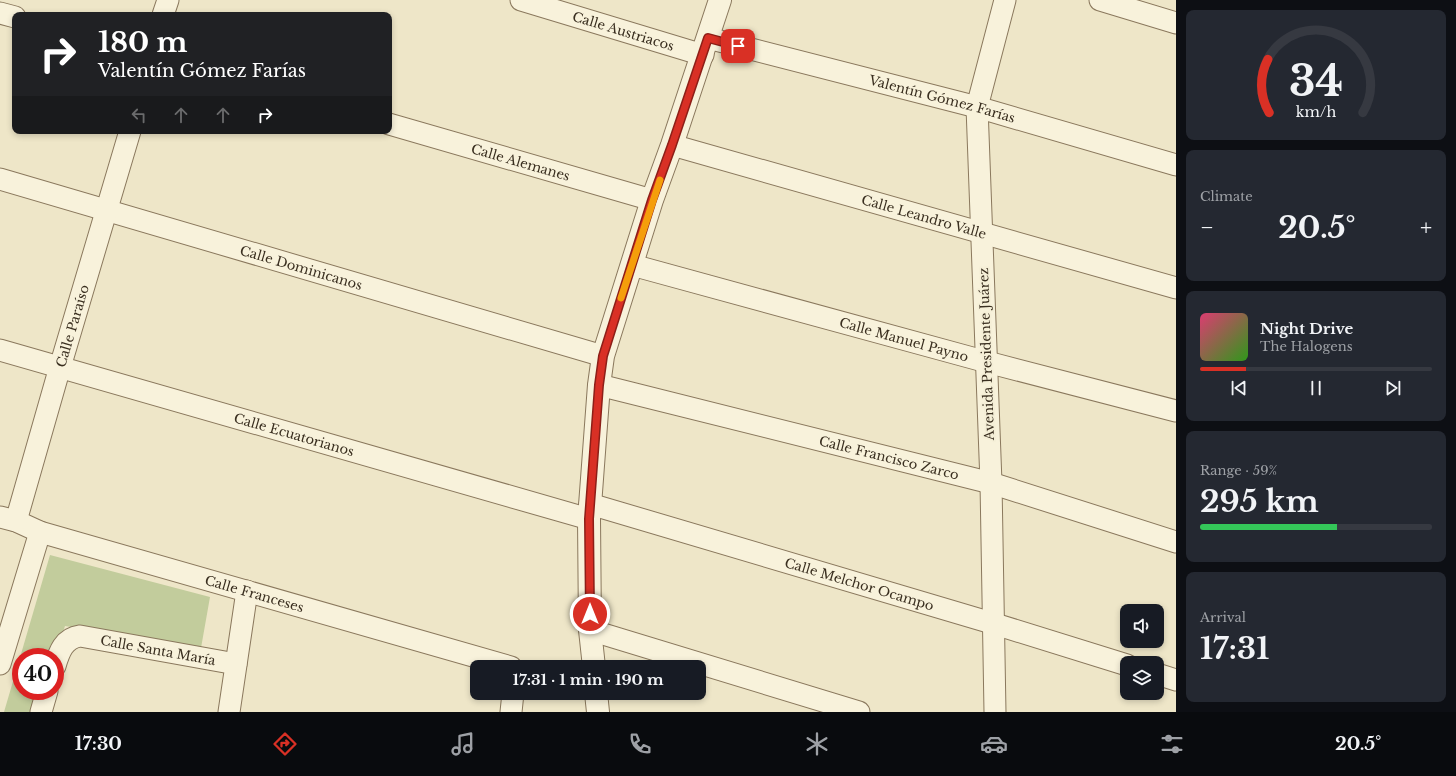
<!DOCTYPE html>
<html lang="en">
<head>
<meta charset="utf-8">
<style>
  body { margin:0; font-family:"Libre Baskerville",serif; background:#242831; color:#f1f3f6; height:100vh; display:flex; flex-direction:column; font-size:15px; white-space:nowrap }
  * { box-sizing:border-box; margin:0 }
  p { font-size:13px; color:#9ea1a6 }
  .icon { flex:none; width:22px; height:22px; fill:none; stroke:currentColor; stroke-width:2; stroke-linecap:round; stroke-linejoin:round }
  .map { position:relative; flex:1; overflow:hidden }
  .drawer { display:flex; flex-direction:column; gap:10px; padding:10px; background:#0d0f14; width:280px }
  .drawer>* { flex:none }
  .top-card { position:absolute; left:12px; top:12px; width:380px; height:122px; border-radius:8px; box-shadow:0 2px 6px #0003; background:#202124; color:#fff; overflow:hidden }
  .tools { position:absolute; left:1120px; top:604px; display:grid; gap:8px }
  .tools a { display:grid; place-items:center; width:44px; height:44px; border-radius:8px; background:#171b24; box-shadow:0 2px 6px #0003; font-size:20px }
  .speed { position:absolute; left:12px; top:648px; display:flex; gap:8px; font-size:20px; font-weight:700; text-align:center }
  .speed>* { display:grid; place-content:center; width:52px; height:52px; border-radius:50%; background:#171b24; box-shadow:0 2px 6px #0003; line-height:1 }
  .speed .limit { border:6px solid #d22; background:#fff; color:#111 }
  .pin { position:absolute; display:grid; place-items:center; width:34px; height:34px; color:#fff; margin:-17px; border-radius:8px; box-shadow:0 2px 6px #0006 }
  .me { position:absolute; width:44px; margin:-22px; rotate:0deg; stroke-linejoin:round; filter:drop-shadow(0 0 3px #0008) }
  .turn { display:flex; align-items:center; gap:14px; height:84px; padding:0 20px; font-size:18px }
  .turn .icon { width:52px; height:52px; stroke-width:2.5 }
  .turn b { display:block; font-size:28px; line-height:34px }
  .lanes { display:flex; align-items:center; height:38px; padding:0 20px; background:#0003; justify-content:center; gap:20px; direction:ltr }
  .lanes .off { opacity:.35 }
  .big { font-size:30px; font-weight:800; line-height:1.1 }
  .drawer .tile { flex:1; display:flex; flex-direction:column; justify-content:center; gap:6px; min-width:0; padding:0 14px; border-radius:8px; background:#242831 }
  .drawer .dial { align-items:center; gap:0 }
  .dial svg { height:104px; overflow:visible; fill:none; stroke:#363941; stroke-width:7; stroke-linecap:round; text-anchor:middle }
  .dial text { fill:#f1f3f6; stroke:none }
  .song { display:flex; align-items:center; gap:12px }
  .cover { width:48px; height:48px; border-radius:6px; background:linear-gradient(135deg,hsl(340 70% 55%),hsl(110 70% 35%)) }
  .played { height:4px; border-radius:2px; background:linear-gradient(90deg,#d93025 20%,#363941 20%) }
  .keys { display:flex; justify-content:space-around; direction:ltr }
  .heat { display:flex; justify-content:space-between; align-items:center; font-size:22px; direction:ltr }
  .charge { height:6px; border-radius:3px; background:linear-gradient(90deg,#34c759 59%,#363941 0) }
  .trip { position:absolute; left:470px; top:660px; width:236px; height:40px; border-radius:8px; background:#171b24; box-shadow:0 2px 6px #0003; font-weight:800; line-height:40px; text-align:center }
  .dock { display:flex; height:64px; justify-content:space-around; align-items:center; background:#090b0e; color:#9ea1a6 }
  .dock .icon { width:28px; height:28px }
  .dock .on { color:#d93025 }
  .dock b { font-size:18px; color:#f1f3f6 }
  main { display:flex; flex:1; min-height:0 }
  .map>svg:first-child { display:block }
  .green { fill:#c2cc9c }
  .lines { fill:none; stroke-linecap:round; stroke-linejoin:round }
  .minor-casing { stroke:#8a785d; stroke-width:23 }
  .tertiary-casing { stroke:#8a785d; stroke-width:24 }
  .minor { stroke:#f8f2db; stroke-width:21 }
  .tertiary { stroke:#f8f2db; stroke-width:22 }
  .route-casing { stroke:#8d1f18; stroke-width:10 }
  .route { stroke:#d93025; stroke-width:7 }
  .slow { stroke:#f59e0b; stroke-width:7 }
  .labels { text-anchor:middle; stroke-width:4; stroke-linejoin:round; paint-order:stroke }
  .street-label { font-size:13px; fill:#3a2f20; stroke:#f5efd7 }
</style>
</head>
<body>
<main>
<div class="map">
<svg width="1176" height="712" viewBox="0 0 1176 712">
  <rect width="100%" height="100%" fill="#eee6c8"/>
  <path class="green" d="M50 555 210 597 201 648 65 626 55 657H21V691H44L37 712H4Z"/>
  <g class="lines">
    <g class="minor-casing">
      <g id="minor">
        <path id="s1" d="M521 0 703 55"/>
        <path d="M1100 0 1176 23"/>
        <path d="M0 13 15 17"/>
        <path d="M163 15 168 0"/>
        <path id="s2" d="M708 38 977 107 1176 165"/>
        <path id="s3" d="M389 124 652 200"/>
        <path id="s4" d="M672 145 1176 288"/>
        <path id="s5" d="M0 179 603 356"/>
        <path id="s6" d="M632 265 987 362 1176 411"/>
        <path id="s7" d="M0 350 589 519"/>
        <path id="s8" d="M599 385 991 483 1176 542"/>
        <path id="s9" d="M590 504 995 624 1127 665"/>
        <path id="s10" d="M0 517 16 521 40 532 511 667"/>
        <path id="s11" d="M16 521 60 367 130 131"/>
        <path d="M590 630 859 712"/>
        <path d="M0 664 40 532"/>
        <path id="s12" d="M55 666C59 652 64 638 80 636L236 664"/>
        <path d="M1157 674 1176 680"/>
        <path d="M41 712 47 691"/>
        <path d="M229 712 247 591"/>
        <path d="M511 712 513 693"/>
        <path d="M995 712 991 483 977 107 1005 0"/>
      </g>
    </g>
    <g class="tertiary-casing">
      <path id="tertiary" d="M594 667 590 630 589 519 599 385 603 356 652 200 672 145 720 0
        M596 693 598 712"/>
    </g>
    <use href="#minor" class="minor"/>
    <use href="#tertiary" class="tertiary"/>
  </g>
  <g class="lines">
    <g class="route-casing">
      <path id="route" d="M590 614 589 519 599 385 603 356 652 200 672 145 708 38 738 46"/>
    </g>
    <use href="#route" class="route"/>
    <path class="slow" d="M621 298 660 180"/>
  </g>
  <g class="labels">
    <g class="street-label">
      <text dy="5" stroke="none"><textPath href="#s1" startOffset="107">Calle Austriacos</textPath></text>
      <text dy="5" stroke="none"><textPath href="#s2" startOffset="242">Valentín Gómez Farías</textPath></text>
      <text dy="5" stroke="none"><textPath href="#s3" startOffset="137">Calle Alemanes</textPath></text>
      <text dy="5" stroke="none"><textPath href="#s4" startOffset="262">Calle Leandro Valle</textPath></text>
      <text dy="5" stroke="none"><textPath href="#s5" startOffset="314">Calle Dominicanos</textPath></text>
      <text dy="5" stroke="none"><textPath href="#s11" startOffset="203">Calle Paraíso</textPath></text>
      <text dy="5" stroke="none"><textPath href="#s6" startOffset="282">Calle Manuel Payno</textPath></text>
      <text transform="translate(986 354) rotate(-92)" y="5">Avenida Presidente Juárez</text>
      <text dy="5" stroke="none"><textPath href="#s7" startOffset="306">Calle Ecuatorianos</textPath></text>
      <text dy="5" stroke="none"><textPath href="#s8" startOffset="299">Calle Francisco Zarco</textPath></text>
      <text dy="5" stroke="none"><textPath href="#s9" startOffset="281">Calle Melchor Ocampo</textPath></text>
      <text dy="5" stroke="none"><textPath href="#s10" startOffset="266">Calle Franceses</textPath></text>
      <text dy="5" stroke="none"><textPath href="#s12" startOffset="121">Calle Santa María</textPath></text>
    </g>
  </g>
</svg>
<div class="tools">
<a><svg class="icon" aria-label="sound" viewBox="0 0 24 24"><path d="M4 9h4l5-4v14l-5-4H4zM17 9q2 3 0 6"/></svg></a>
<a><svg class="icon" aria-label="layers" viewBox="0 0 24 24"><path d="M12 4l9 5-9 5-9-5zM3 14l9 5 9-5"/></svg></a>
</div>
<div class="speed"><div class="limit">40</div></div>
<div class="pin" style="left:738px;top:46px;background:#d93025"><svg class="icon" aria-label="arrive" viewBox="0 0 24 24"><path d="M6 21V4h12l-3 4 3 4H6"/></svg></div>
<svg class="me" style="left:590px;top:614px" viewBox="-20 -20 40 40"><circle r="17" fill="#d93025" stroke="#fff" stroke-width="3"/><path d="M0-11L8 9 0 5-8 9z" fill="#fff"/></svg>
<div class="trip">17:31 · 1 min · 190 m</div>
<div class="top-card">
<div class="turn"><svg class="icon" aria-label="right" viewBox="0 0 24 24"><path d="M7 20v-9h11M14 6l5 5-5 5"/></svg><div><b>180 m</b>Valentín Gómez Farías</div></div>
<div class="lanes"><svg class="icon off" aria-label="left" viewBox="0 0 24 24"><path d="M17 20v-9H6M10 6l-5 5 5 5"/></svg><svg class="icon off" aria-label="ahead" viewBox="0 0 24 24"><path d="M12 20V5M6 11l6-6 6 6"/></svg><svg class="icon off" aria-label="ahead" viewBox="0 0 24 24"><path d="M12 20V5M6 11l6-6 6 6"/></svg><svg class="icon" aria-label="right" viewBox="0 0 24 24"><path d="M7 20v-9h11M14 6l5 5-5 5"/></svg></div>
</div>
</div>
<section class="drawer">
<div class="tile dial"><svg viewBox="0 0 100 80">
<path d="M14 69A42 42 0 1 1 86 69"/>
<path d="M14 69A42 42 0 0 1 13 28" stroke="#d93025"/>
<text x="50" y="56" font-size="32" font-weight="700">34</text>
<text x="50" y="72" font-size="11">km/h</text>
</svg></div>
<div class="tile"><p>Climate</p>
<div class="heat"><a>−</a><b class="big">20.5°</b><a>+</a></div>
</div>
<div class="tile">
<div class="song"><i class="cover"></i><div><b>Night Drive</b><p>The Halogens</p></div></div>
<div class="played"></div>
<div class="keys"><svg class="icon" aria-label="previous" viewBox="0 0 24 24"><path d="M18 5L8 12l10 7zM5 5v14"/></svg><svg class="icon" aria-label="pause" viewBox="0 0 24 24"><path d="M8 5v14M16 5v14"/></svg><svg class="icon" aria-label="next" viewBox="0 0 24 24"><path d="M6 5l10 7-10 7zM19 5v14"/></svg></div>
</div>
<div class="tile"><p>Range · 59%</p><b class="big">295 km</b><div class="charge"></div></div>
<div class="tile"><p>Arrival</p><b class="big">17:31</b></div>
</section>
</main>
<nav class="dock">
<b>17:30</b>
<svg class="icon on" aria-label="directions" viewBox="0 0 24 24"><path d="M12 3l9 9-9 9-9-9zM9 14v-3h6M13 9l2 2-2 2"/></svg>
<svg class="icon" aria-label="music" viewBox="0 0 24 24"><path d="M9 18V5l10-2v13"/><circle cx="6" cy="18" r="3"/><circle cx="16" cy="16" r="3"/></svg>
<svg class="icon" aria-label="phone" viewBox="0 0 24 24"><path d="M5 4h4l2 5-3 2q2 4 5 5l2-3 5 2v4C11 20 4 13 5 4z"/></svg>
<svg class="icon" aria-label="climate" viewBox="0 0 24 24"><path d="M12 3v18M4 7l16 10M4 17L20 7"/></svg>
<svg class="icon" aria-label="car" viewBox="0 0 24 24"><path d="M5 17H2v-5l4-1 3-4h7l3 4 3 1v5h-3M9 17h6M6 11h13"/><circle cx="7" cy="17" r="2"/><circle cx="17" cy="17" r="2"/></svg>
<svg class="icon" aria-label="filters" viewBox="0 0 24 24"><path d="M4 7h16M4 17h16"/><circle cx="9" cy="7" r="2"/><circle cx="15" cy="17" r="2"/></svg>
<b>20.5°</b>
</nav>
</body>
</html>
